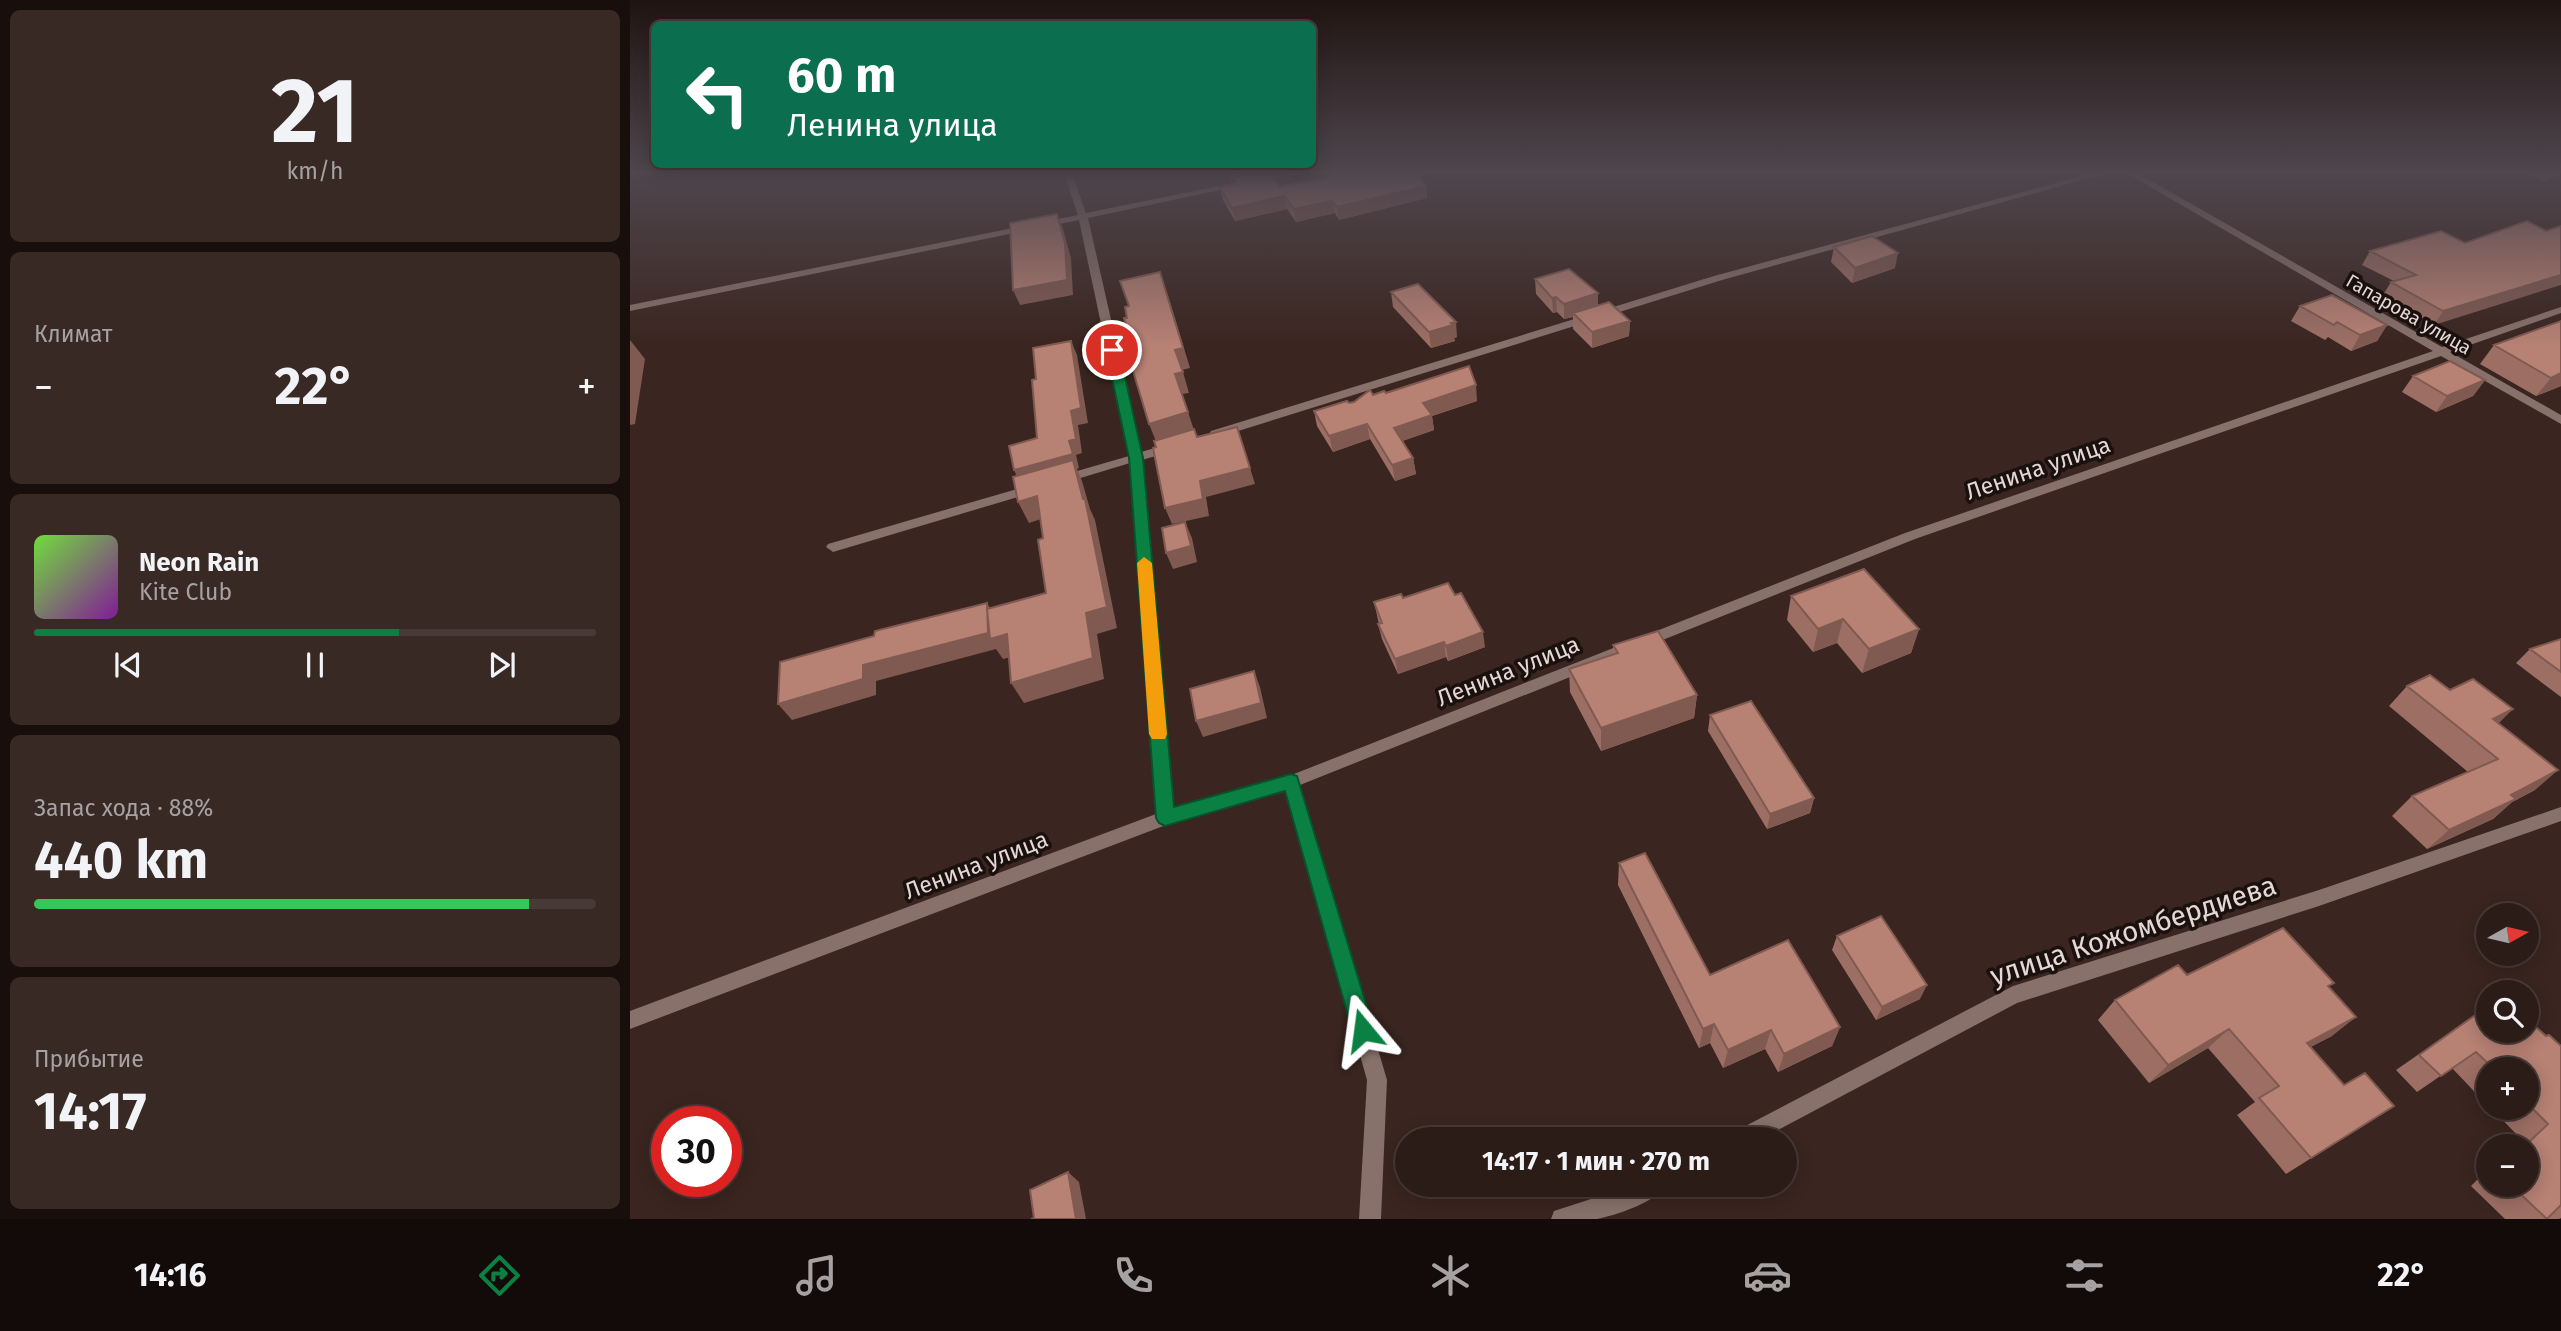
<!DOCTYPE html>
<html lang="ru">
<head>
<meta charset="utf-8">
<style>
  body { margin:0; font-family:"Fira Sans",sans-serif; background:#382925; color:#f1f3f6; height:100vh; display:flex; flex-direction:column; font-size:26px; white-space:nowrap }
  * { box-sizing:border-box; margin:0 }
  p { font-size:23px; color:#a6a1a2 }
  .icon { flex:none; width:38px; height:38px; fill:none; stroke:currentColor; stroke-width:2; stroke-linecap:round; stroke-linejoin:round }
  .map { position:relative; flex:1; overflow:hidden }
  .details { display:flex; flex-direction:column; gap:10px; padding:10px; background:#180f0d; width:630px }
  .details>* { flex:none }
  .top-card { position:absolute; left:21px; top:21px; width:665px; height:147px; border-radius:10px; box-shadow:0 4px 18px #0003,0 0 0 2px #483a37; background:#0b6e4f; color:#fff; overflow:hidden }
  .needle { width:46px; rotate:82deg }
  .controls { position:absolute; left:1846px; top:903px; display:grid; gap:14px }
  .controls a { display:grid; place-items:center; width:63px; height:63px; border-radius:50%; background:#2c1c18; box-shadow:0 4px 18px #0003,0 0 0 2px #483a37; font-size:35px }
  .speed { position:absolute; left:21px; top:1106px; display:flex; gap:14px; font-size:35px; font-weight:700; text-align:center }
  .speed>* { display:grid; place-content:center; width:91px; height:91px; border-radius:50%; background:#2c1c18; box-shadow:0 4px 18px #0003,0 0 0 2px #483a37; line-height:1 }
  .speed .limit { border:10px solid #d22; background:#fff; color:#111 }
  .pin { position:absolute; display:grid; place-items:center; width:60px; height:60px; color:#fff; margin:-30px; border:4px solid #fff; border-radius:50%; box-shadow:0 2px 7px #0007 }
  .me { position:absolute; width:77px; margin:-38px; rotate:344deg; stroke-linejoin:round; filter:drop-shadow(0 0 5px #0008) }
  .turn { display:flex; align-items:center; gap:24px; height:147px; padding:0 21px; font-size:32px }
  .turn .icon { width:91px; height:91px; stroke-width:2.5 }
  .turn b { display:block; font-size:49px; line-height:60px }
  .big { font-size:52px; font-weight:700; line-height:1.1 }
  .details .card { flex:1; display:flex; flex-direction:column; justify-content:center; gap:10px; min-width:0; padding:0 24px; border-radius:10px; background:#382925 }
  .details .dial { align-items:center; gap:0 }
  .dial b { font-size:91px; line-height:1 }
  .song { display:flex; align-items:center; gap:21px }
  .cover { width:84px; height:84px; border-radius:10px; background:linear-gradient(135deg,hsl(100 70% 55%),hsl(290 70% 35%)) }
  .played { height:7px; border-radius:4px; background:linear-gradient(90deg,#0b8043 65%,#483a37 65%) }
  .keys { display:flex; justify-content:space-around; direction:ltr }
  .heat { display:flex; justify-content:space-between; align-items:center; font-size:38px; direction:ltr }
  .charge { height:10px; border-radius:5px; background:linear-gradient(90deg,#34c759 88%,#483a37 0) }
  .trip { position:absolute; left:765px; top:1127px; width:402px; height:70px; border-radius:35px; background:#2c1c18; box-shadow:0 4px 18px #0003,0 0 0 2px #483a37; font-weight:700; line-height:70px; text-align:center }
  .tab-bar { display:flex; height:112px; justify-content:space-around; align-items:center; background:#120b0a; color:#a6a1a2 }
  .tab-bar .icon { width:49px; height:49px }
  .tab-bar .active { color:#0b8043 }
  .tab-bar b { font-size:32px; color:#f1f3f6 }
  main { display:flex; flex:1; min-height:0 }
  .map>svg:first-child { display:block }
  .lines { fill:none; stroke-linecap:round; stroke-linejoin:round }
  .minor { fill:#88716b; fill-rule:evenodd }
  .wall { fill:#9d6f64 }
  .shaded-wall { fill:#805a51 }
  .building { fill:#b78174; stroke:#805a51; stroke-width:2 }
  .route { fill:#0b8043; stroke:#07532c; stroke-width:2 }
  .slow { fill:#f59e0b }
  .labels { text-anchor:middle; stroke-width:7; stroke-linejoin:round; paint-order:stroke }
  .far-street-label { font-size:19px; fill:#e5d7d4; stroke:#1a110e }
  .street-label { font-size:23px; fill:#e5d7d4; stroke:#1a110e }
  .near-street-label { font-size:28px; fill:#e5d7d4; stroke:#1a110e }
</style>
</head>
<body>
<main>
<section class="details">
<div class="card dial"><b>21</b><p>km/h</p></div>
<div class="card"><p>Климат</p>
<div class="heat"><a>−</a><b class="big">22°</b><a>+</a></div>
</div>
<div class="card">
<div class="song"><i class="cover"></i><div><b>Neon Rain</b><p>Kite Club</p></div></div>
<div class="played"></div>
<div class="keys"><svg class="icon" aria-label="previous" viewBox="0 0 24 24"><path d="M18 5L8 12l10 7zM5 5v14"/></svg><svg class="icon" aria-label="pause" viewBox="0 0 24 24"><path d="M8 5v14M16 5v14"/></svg><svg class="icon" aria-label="next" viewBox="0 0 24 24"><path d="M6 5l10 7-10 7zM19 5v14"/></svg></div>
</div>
<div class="card"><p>Запас хода · 88%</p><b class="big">440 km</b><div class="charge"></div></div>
<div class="card"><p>Прибытие</p><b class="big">14:17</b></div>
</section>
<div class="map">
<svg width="1931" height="1219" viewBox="0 0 1931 1219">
  <rect width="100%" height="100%" fill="#3a2520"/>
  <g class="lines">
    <path class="minor" d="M434 174H442L456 213 647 174H666L458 218 511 452 542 443 548 447 546 450 512 460 542 809 659 776 1275 533 1803 351 1498 174H1509L1812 347 1931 307V313L1820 352 1931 415V424L1811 356 1285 539 670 785 757 1080 751 1219H729L737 1080 655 790 536 825 0 1029V1011L526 814 500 463 434 483 428 479 430 476 499 456 449 220 0 311V305L448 215Z
      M1459 174H1474L1092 280 589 437 585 438 579 434 581 431 1084 276Z
      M404 484 408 485 410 488 408 491 203 552 196 547 198 544Z
      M1931 807V821L1689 906 1387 1003 1131 1139H1101L1104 1132 1383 986 1689 890Z
      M1004 1185H1036C1029 1201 984 1216 967 1219 952 1219 936 1219 921 1219L924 1211Z"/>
  </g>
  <path class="wall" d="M597 174H640L649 187 796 186 797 198 709 220 705 213 666 222 657 209 605 221 593 200 590 187 606 184 605 180 601 181Z
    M1898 174H1930L1914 181Z
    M1897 221 1804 325 1753 295 1761 282 1764 281 1732 265 1740 251 1835 243Z
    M1204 247 1265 268 1222 283 1201 262Z
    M905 279 1000 321 999 336 962 348 943 329V317L934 319 927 312 923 313 906 294Z
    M761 292 827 337 824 338 825 341 801 348 763 307Z
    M1670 306 1757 325 1747 341 1721 351 1698 337 1695 340 1661 321Z
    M1931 321V386L1906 396 1850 364 1864 345Z
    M1783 376 1855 380 1843 396 1806 412 1772 392Z
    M756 393 847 401 802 416 804 430 772 441 783 458 786 474 765 481 740 439 703 452 687 426 684 411 719 403 743 395Z
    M1161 596 1289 629 1281 653 1232 673 1207 643 1183 652 1157 620Z
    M773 598 855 647 818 661 816 657 768 674 752 639 748 624H749L744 602Z
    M1931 639V697L1886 663 1900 649Z
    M983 645 1067 695 1064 718 971 751 940 692 939 669 983 655Z
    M1777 686 1820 690 1869 723 1905 790 1882 802 1863 819 1797 849 1762 816 1782 796 1838 772 1759 706Z
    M1080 715 1184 798 1180 813 1137 829 1078 731Z
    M989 863 1080 975 1210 1027 1202 1046 1148 1072 1135 1049 1093 1068 1080 1043 1069 1048 988 885Z
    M1207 936 1290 999 1246 1020 1202 950Z
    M1557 975 1699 987 1702 1036 1680 1047 1714 1085 1764 1106 1656 1174 1607 1115 1625 1102 1578 1048 1519 1083 1468 1020 1485 1000Z
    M1858 1006 1916 1036 1931 1046V1218L1929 1219H1875L1841 1186 1858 1169V1185H1897V1146H1882L1890 1138 1861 1108H1897V1069H1858V1106L1822 1068 1787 1092 1766 1070Z"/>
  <path class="shaded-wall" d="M600 174H632L604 177 605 180 601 181Z
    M1918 174H1930L1914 181Z
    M796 186 797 198 709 220 707 207Z
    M654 196 657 209 605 221 602 208Z
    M702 201 705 213 666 222 664 209Z
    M427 214 433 229 441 258 443 295 390 305 383 290Z
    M1268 253 1265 268 1222 283 1225 268Z
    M1931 275V285L1804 325 1813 311Z
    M537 292 560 368 552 370 545 350Z
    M968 293V309L943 313V317L934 319V304Z
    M926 297 927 312 923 313 922 298Z
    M1000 321 999 336 962 348V332Z
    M826 322 827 337 824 338 825 341 801 348 799 332Z
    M1757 325 1747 341 1721 351 1730 335Z
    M0 340 15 359 5 424 0 425Z
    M441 341 447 355 458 423 448 425 452 453 446 455 449 468 447 469 452 481 460 509 465 520 487 628 467 634 474 679 394 703 381 683 456 613 453 499 391 485 384 470 439 441 441 411Z
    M553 372 559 393 552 394 545 374Z
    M1931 373V386L1906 396 1921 378Z
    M1855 380 1843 396 1806 412 1817 396Z
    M846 385 847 401 802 416 804 430 767 443 764 428 793 403Z
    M558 412 565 433 527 444 519 424Z
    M737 424 740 439 703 452 699 436Z
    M783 458 786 474 765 481 762 465Z
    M620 468 625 484 576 497 579 516 542 524 535 508 570 481Z
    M407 496 417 517 399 523 388 502Z
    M555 522 562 538 567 562 543 569 536 553Z
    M357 603 389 655 373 659 366 649 246 681V695L162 720 148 704 233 665Z
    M1213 619 1207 643 1183 652 1188 629Z
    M1289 629 1281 653 1232 673 1239 649Z
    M853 632 855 647 818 661 816 646Z
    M814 642 816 657 768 674 765 659Z
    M624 671 630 687 637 718 573 737 566 721Z
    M1067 695 1064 718 971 751V728Z
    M1883 709 1862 730 1863 719Z
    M1928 770 1905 790 1882 802 1863 819 1797 849 1819 830 1881 795Z
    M1184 798 1180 813 1137 829 1140 814Z
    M1297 985 1290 999 1246 1020 1252 1007Z
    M1726 1017 1702 1036 1654 1061 1677 1043Z
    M1084 1024 1080 1043 1069 1048 1073 1029Z
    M1210 1027 1202 1046 1148 1072 1154 1054Z
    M1599 1029 1578 1048 1519 1083 1538 1065Z
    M1141 1030 1135 1049 1093 1068 1098 1050Z
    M438 1172 449 1182 456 1219H446Z"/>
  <path class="building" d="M615 174H640L649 187 708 174H787L796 186 707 207 702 201 664 209 654 196 602 208 590 187 608 184 604 177Z
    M427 214 435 243 437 280 383 290 380 223Z
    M1897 221 1916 231 1931 226V275L1813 311 1761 282 1786 275 1740 251 1811 231 1835 243Z
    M1242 236 1268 253 1225 268 1204 247Z
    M939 269 968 293 934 304 926 297 922 298 905 279Z
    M530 272 553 348 545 350 553 372 545 374 558 412 519 424 500 361 504 360 494 318H497L495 307 499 306 490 281Z
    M788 284 826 322 821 323 823 325 799 332 761 292Z
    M1702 295 1757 325 1730 335 1707 322 1704 325 1670 306Z
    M979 302 1000 321 962 332 943 313Z
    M1931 321V373L1921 378 1864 345Z
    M441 341 451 408 441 411 446 439 439 441 443 454 384 470 379 446 407 438 402 380 406 379 403 348Z
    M1820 361 1855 380 1817 396 1783 376Z
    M839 366 846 385 793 403 802 415 764 428 783 458 762 465 737 424 699 436 684 411 717 401 719 403 724 402 740 390 743 395 754 391 756 393Z
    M607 427 620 468 570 481 573 499 535 508 523 448 526 447 524 441 564 429 567 437Z
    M443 460 453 499H455L477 607 456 613 463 658 381 683 377 634 360 639 357 609 416 593 408 540 413 538 407 496 388 502 383 477Z
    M555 522 561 546 536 553 532 528Z
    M1234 569 1289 629 1239 649 1213 619 1188 629 1161 596Z
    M818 583 825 595 831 593 853 632 816 646 814 642 765 659 748 624 752 623 744 602 771 594 773 598Z
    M357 603 358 633 233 665V679L148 704 150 662 244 636 245 631Z
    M1028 631 1067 695 971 728 939 669 988 653 983 645Z
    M1931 639V672L1900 649Z
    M624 671 631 703 566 721 560 689Z
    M1800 675 1820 690 1843 679 1883 709 1863 719 1928 770 1881 795 1886 799 1819 830 1782 796 1868 759 1777 686Z
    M1121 701 1184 798 1140 814 1080 715Z
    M1015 853 1080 975 1158 940 1210 1027 1154 1054 1141 1030 1098 1050 1084 1024 1073 1029 989 863Z
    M1251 916 1297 985 1252 1007 1207 936Z
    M1653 928 1704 983 1698 986 1726 1017 1677 1043 1714 1085 1735 1073 1764 1106 1681 1158 1629 1098 1649 1086 1599 1029 1538 1065 1485 1000 1548 965 1557 975Z
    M1858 1006V1031H1897V1019L1916 1036 1919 1035 1931 1046V1205L1917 1219 1881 1185H1897V1146H1895L1918 1124 1897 1103V1069H1864L1846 1052 1811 1076 1789 1055Z
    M438 1172 446 1219H401L404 1218 400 1190Z"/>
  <linearGradient id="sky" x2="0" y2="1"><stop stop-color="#201412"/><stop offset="0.5" stop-color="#4f464e"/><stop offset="1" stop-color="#4f464e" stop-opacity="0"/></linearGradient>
  <rect width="1931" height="345" fill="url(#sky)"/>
  <path class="route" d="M482 347 489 350 513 458 544 807 661 774 667 776 744 1030 740 1038 733 1041 725 1038 722 1030 655 791 535 826 529 823 526 818 499 458 476 350Z"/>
  <path class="slow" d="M514 557 522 563 537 734 535 739H522L519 734 507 563Z"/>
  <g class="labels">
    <g class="far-street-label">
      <text transform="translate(1779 314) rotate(30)" y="7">Гапарова улица</text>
    </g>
    <g class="street-label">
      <text transform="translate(1408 468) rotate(-19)" y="8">Ленина улица</text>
      <text transform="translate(878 671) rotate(-22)" y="8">Ленина улица</text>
      <text transform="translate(346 865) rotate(-21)" y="8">Ленина улица</text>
    </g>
    <g class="near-street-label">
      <text transform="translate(1503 930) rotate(-18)" y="10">улица Кожомбердиева</text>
    </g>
  </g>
</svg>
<div class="controls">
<a><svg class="needle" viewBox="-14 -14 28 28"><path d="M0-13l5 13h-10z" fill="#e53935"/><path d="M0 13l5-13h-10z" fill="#a6a1a2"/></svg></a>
<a><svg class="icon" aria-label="search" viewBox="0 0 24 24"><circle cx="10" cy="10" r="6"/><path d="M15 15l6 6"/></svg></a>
<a>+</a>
<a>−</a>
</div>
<div class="speed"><div class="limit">30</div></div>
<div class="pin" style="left:482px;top:350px;background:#d93025"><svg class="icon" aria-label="arrive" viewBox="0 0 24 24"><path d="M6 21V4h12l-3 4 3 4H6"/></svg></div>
<svg class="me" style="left:733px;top:1030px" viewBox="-20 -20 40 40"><path d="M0-17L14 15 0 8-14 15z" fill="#0b8043" stroke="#fff" stroke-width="4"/></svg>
<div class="trip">14:17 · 1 мин · 270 m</div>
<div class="top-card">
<div class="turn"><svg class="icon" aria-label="left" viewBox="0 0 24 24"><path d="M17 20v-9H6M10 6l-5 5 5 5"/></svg><div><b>60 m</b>Ленина улица</div></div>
</div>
</div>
</main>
<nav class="tab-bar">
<b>14:16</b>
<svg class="icon active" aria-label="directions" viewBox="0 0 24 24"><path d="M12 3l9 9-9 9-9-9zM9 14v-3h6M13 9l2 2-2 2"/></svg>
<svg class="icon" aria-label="music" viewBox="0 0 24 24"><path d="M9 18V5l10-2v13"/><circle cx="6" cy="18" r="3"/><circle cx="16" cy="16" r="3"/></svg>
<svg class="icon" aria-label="phone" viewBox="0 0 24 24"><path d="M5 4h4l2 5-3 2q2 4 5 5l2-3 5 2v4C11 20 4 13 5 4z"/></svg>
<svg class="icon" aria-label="climate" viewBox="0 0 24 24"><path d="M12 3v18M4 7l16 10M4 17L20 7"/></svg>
<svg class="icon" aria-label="car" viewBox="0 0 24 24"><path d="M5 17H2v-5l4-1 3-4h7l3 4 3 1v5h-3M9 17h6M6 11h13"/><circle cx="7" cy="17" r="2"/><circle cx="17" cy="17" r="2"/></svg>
<svg class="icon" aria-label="filters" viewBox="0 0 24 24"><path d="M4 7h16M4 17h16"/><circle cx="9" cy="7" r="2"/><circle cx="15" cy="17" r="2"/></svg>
<b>22°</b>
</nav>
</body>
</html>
